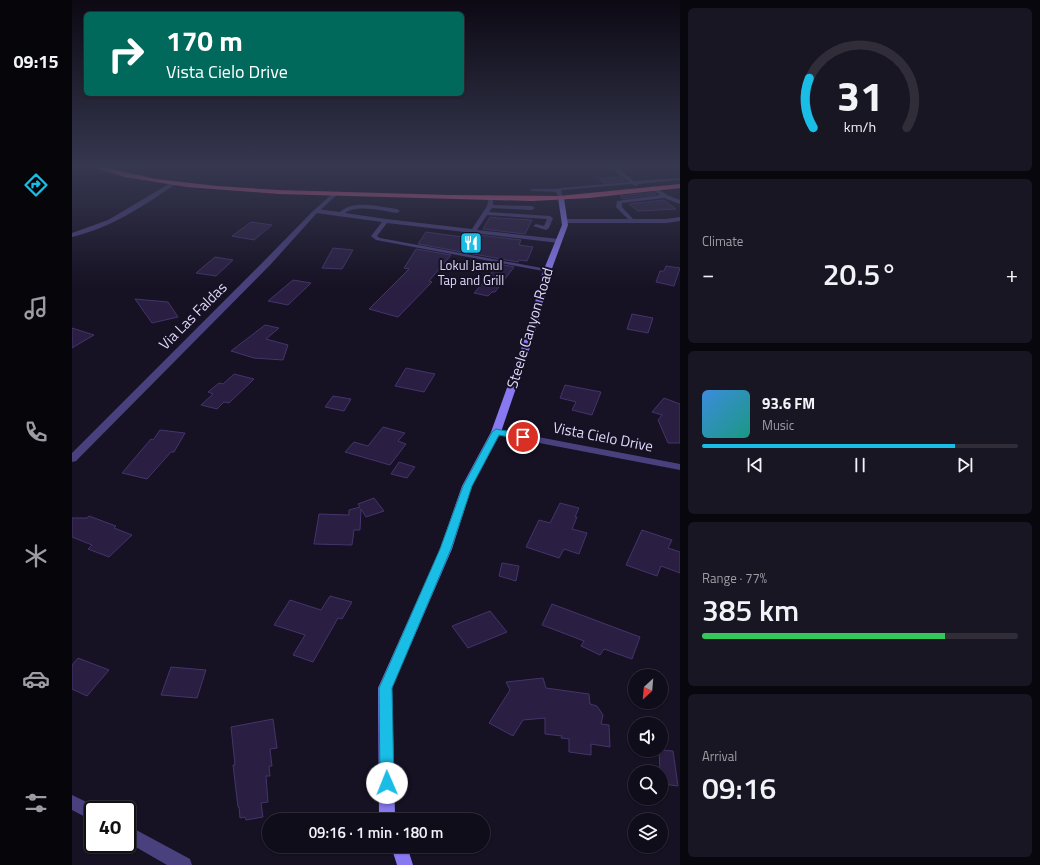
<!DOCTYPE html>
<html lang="en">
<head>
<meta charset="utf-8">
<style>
  body { margin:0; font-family:"Titillium Web",sans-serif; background:#191623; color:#f1f3f6; height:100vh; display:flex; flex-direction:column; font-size:15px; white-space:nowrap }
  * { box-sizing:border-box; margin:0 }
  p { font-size:13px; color:#9c9ca2 }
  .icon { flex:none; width:22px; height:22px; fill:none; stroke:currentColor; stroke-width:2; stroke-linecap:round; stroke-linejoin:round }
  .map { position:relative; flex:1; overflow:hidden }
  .details { display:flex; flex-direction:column; gap:8px; padding:8px; background:#09070e; width:360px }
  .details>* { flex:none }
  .hud { position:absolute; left:12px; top:12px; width:380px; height:84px; border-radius:6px; box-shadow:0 1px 3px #0004,0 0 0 1px #302d39; background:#00695c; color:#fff; overflow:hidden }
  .needle { width:26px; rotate:206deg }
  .fabs { position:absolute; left:556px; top:669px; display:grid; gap:8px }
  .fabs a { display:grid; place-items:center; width:40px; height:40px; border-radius:50%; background:#100d1a; box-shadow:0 1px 3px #0004,0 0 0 1px #302d39; font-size:20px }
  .speed { position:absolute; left:12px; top:801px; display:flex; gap:8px; font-size:20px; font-weight:700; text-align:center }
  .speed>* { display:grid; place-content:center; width:52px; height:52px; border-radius:50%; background:#100d1a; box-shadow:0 1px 3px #0004,0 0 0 1px #302d39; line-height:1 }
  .speed .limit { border:2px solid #111; border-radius:6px; background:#fff; color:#111 }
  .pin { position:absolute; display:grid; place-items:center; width:34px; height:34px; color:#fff; margin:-17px; border:2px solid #fff; border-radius:50%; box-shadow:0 1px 4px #0007 }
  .me { position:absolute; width:44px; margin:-22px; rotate:359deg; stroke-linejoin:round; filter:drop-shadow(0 0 3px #0008) }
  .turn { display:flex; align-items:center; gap:14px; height:84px; padding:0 16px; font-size:18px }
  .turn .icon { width:52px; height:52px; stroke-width:2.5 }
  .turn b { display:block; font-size:28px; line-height:34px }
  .big { font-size:30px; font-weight:600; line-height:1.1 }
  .details .tile { flex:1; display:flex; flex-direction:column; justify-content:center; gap:6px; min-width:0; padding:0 14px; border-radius:6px; background:#191623 }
  .details .dial { align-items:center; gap:0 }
  .dial svg { height:104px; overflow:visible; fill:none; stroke:#302d39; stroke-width:7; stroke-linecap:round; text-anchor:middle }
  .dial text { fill:#f1f3f6; stroke:none }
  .song { display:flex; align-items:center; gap:12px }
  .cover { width:48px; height:48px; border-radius:6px; background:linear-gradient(135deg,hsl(210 70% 55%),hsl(170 70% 35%)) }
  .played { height:4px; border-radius:2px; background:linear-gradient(90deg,#19bde5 80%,#302d39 80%) }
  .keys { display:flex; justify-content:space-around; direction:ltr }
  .heat { display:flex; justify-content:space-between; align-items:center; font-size:22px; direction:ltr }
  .charge { height:6px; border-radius:3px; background:linear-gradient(90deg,#34c759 77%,#302d39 0) }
  .trip { position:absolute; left:190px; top:813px; width:228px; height:40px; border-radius:20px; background:#100d1a; box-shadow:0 1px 3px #0004,0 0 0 1px #302d39; font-weight:600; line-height:40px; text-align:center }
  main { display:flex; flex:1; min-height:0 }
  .tabs { display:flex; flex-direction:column; width:72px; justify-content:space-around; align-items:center; background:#06050a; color:#9c9ca2 }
  .tabs .icon { width:28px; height:28px }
  .tabs .on { color:#19bde5 }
  .tabs b { font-size:18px; color:#f1f3f6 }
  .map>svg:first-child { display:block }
  .building { fill:#2a1f42; stroke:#44346c }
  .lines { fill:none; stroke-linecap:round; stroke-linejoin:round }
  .lane { fill:#49417d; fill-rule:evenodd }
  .street { fill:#49417d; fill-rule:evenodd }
  .secondary { fill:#8879f0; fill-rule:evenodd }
  .highway { fill:#ee6096; fill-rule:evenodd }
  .route { fill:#19bde5; stroke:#107b95 }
  .labels { text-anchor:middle; stroke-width:4; stroke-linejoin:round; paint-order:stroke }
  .far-poi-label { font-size:13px; fill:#dfd8fb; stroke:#161123 }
  .street-label { font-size:15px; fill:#dfd8fb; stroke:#161123 }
</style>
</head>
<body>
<main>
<nav class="tabs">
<b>09:15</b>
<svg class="icon on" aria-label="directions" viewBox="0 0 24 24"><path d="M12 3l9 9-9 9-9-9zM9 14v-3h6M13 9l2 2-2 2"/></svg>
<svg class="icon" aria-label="music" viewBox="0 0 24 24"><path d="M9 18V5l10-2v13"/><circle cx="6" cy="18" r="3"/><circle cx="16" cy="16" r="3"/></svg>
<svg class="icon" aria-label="phone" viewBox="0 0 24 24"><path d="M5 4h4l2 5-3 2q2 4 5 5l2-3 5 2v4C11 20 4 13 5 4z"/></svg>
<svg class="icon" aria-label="climate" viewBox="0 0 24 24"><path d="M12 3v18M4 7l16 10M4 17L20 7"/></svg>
<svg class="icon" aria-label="car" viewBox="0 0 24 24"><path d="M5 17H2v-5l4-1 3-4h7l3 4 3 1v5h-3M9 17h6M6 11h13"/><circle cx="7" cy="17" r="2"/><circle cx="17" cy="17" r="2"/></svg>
<svg class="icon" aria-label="filters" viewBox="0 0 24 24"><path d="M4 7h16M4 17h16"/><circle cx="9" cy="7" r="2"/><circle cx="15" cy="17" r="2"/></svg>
</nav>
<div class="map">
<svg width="608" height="865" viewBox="0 0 608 865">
  <rect width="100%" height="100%" fill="#161123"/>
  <path class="building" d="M548 177 553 181 532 183 527 179Z
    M582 192 584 194 551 199 548 196Z
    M592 200 604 209 566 211 557 204Z
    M418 217 426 218 460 220 453 234 411 229Z
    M179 222 200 225 182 240 160 236Z
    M354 232 405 239 407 235 449 240 447 245 461 247 455 261 447 260 446 262 346 244Z
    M261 248 281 250 270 269 250 268Z
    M344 249 379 255 357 281 360 282 326 317 297 309 337 269 332 268Z
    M143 257 161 260 144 276 124 273Z
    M427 264 442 267 423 292H420L416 296 402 293Z
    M594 266 608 268 602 286 584 282 588 271H592Z
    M221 280 239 283 216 305 196 301Z
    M63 299 96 302 106 317 80 323Z
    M560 314 581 318 576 333 555 329Z
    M193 325 207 328 194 339 216 345 211 360 182 358 159 351Z
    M0 328 22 335 0 348Z
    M334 368 363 374 352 392 323 386Z
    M162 374 182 379 157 403 152 402 145 409 129 405 141 394 136 392 147 383 151 384Z
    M493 385 529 392 520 415 500 410 504 402 488 398Z
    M261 396 279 399 272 411 253 407Z
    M592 398 608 404V443H596L586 420 590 415 580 412Z
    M311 427 333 433 326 441 334 444 318 465 273 452 282 442 296 446Z
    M88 430 113 433 102 452H99L75 479 50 473 79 439 81 440Z
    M327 462 343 467 335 478 319 474Z
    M302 498 312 511 294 517 289 509 288 530H282L280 545 242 544 247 514 277 515V510L288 507 286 504Z
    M488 503 507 508 503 517H505L500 529 515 533 507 554 492 549 487 558 454 547 467 520 478 523Z
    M17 516 44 526 42 528 60 535 37 557 16 549 20 545 0 537V518H15Z
    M570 530 600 540 596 548 608 552V573L589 566 585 576 554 565Z
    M430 563 447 566 444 581 427 576Z
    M258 596 280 602 270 619 266 618 241 662 221 655 233 635 202 625 218 600 249 610Z
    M480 604 568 637 560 659 532 649 528 655 509 646 512 641 470 625Z
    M418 611 435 632 396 648 380 626Z
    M6 658 37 670 15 696 0 689V665Z
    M99 667 134 670 125 698 89 695Z
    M471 678 474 688 517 694 518 704 525 706 531 715 529 724 537 725 538 747 519 744V755L497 752V739L489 738 490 736 473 734V718L451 720 441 736 417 723 438 690 434 682Z
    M201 719 205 748 198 749 200 766H197L198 776H194L196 802 189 803 191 817 174 820 173 817 168 818 167 807H166L161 765H163L159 727Z
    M587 750 601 751 606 786 591 784 590 772 588 771Z"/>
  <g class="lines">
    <path class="lane" d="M543 169H547L562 181 608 178V180L566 184V186H564L560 184 490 190 489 191 491 198 489 199 487 198 484 192 460 191 458 190 460 189H485L489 188 557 182 543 171Z
      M581 188H585L595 195 608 200V204L592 198 550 203V207L561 219H594L608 217V221L594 223H493L490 221 493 219H556L544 207 545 201 588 195 581 190Z
      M417 198 421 199V205L460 206 463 208 460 210 420 208 417 212 478 216 481 218 477 228 474 230 461 226 464 224 472 226 475 219 415 215 405 230 487 239 490 241 487 243 315 223 305 236 308 238 475 269 477 270V272L304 240 299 236 310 222 244 213 241 211 244 209 268 212C282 199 308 207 325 209L328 211 325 213C311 211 285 204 273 213L314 219 400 229 415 206Z"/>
    <path class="street" d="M100 182 103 184 102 185C70 207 38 228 0 237V233L36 220Z
      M261 193 266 194 244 214 199 264 4 461 0 462V453L193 260 240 212Z
      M424 429 608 464V470L420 434 419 432Z
      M0 795 27 808 28 810H21V821L0 810Z
      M55 825 118 859 120 865H95L55 842Z"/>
    <path class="secondary" d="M489 196 492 198 496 225 478 274 465 327 429 432 400 486 380 549 320 688 323 815 325 820H309L307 815 306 688 368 549 390 486 419 432 457 327 470 274 490 225 486 198Z
      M319 846H335L341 865H325Z"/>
    <path class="highway" d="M20 167H31L84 179 145 186 207 190 378 195 487 196 608 184V188L517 198 460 201 207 194 115 187 53 177Z"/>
  </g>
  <linearGradient id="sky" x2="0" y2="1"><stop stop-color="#0c0913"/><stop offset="0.58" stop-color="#363850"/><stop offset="1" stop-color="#363850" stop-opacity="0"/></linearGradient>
  <rect width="608" height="288" fill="url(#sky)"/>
  <path class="route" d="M424 429 451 434 455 437 451 440 427 435 400 486 379 549 320 688 322 783 320 788 315 790 310 788 308 783 307 688 368 549 391 486 420 432Z"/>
  <defs>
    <g id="restaurant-square" transform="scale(1.15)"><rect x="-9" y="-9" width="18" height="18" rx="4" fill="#19bde5" stroke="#161123"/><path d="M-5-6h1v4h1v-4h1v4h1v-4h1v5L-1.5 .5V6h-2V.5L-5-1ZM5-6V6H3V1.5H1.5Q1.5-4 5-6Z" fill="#fff"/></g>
  </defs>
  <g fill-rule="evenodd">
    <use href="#restaurant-square" x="399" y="243"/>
  </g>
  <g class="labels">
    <g class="far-poi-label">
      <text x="399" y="270">Lokul Jamul<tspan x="399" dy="15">Tap and Grill</tspan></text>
    </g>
    <g class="street-label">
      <text transform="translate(121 316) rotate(-45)" y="5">Via Las Faldas</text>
      <text transform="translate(458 328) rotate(-73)" y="5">Steele Canyon Road</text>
      <text transform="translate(531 437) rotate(11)" y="5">Vista Cielo Drive</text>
    </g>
  </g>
</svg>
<div class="fabs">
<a><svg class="needle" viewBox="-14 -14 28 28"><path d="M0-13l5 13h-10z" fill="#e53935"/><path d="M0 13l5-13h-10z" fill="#9c9ca2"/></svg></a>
<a><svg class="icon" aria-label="sound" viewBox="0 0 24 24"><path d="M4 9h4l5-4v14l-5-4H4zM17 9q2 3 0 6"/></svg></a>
<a><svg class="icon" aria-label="search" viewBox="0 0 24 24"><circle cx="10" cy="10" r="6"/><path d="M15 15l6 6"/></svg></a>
<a><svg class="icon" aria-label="layers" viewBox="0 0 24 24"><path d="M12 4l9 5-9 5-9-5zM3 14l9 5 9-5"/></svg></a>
</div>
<div class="speed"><div class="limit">40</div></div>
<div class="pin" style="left:451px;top:437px;background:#d93025"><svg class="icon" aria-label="arrive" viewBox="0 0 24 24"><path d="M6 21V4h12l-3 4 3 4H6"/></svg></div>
<svg class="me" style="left:315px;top:783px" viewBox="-20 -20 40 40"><circle r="19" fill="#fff"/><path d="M0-13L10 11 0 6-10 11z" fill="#19bde5"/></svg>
<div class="trip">09:16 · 1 min · 180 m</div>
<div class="hud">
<div class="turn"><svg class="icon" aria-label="right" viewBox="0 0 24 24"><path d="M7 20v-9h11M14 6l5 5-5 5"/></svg><div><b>170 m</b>Vista Cielo Drive</div></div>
</div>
</div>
<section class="details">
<div class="tile dial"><svg viewBox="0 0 100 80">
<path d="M14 69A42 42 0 1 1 86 69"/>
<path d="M14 69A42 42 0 0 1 11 31" stroke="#19bde5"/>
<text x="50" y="56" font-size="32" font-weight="700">31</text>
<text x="50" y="72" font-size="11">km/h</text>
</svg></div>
<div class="tile"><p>Climate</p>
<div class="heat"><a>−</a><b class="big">20.5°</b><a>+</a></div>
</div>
<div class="tile">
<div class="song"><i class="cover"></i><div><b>93.6 FM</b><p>Music</p></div></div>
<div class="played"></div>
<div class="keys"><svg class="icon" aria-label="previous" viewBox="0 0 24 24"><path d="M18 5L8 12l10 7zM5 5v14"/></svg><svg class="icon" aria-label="pause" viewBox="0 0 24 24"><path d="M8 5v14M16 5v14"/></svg><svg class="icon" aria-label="next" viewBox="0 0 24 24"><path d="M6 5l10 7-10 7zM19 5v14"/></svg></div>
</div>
<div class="tile"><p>Range · 77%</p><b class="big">385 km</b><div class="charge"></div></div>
<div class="tile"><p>Arrival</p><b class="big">09:16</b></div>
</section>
</main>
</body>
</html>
